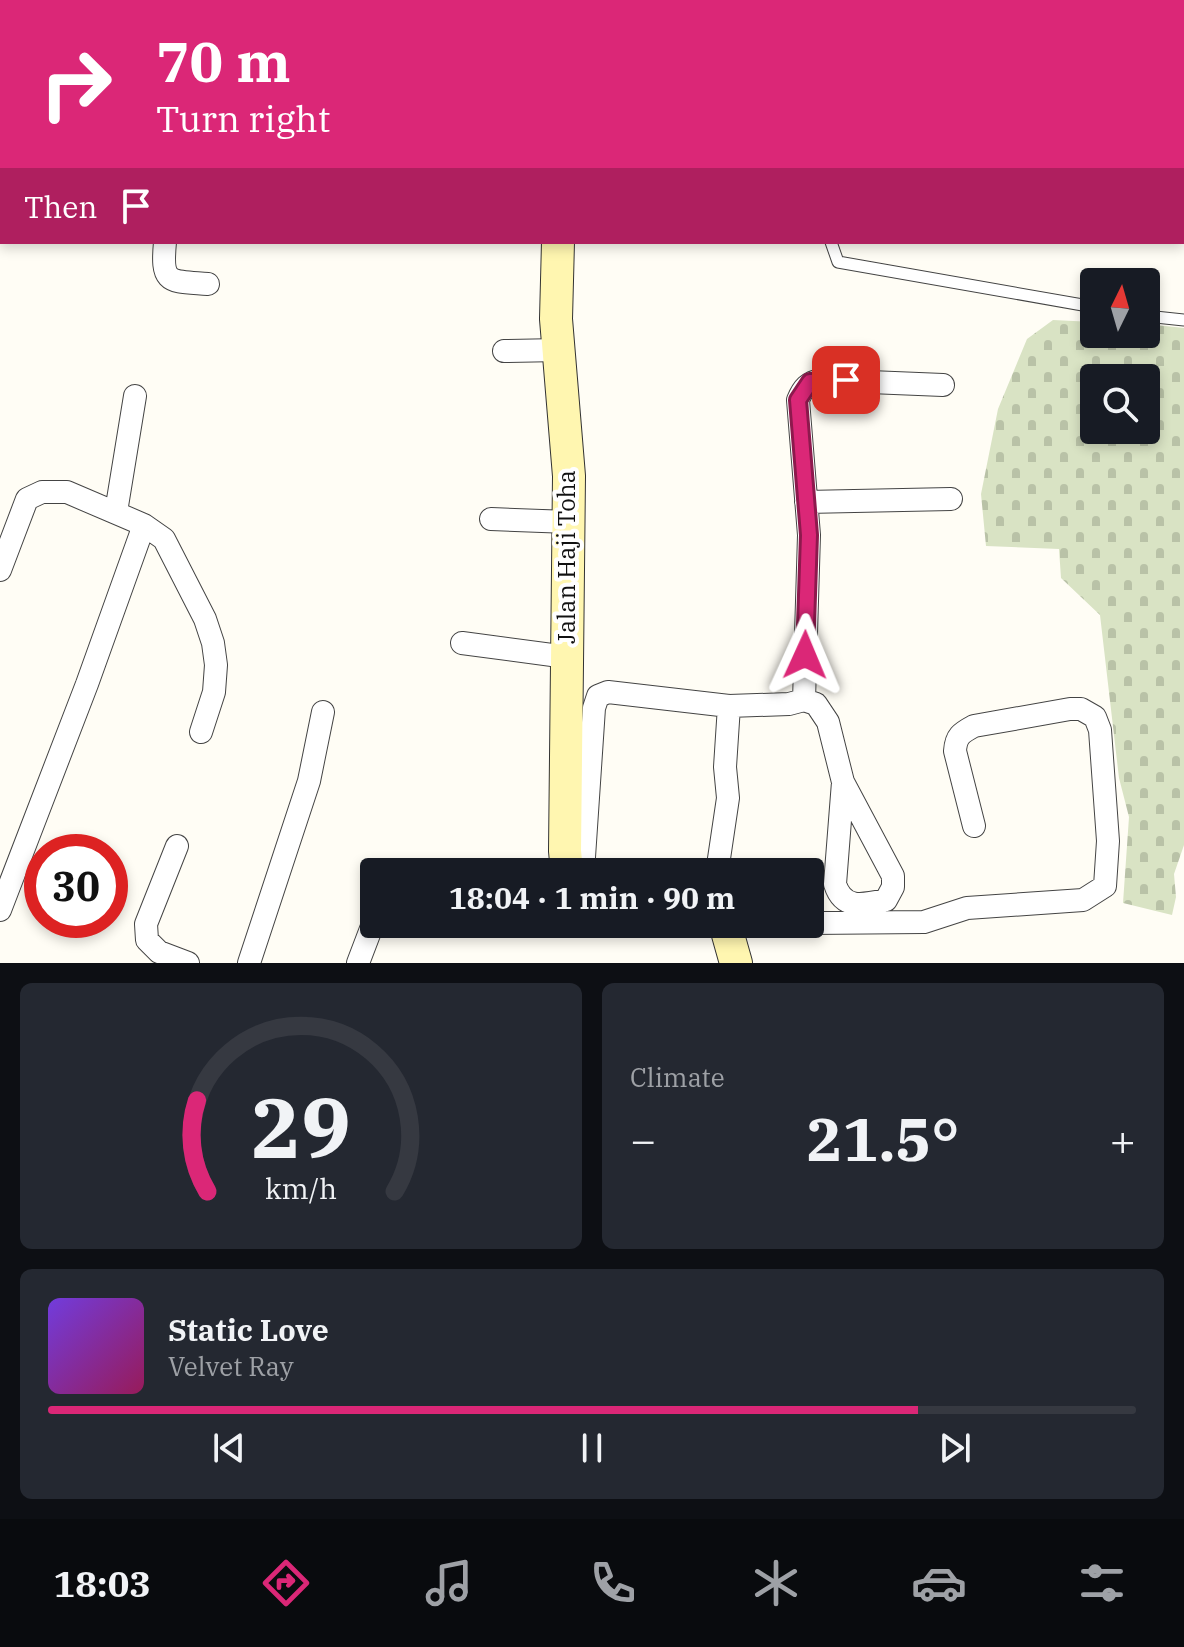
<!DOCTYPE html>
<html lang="en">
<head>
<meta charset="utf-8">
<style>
  body { margin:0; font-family:"IBM Plex Serif",serif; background:#242831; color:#f1f3f6; height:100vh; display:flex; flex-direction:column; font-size:30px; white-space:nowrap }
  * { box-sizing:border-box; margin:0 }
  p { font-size:26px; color:#9ea1a6 }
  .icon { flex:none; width:44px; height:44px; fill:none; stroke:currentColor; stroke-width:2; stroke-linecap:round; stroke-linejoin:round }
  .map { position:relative; height:963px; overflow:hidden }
  .sheet { display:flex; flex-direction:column; gap:20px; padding:20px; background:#0d0f14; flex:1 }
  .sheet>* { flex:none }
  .hud { position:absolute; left:0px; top:0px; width:1184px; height:244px; box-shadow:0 4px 12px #0003; background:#db2777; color:#fff; overflow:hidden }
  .needle { width:52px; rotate:5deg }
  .controls { position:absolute; left:1080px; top:268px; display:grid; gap:16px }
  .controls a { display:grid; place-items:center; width:80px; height:80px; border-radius:8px; background:#171b24; box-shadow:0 4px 12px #0003; font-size:40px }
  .speed { position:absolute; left:24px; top:834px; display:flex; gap:16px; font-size:40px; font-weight:700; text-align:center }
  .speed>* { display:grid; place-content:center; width:104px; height:104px; border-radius:50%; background:#171b24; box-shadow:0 4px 12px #0003; line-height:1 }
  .speed .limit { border:12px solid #d22; background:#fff; color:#111 }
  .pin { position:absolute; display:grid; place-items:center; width:68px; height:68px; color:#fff; margin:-34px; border-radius:16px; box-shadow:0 4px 12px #0006 }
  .me { position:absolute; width:88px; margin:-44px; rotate:1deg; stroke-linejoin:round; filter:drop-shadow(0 0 6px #0008) }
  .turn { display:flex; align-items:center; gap:28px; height:168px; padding:0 24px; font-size:36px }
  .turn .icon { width:104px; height:104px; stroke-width:2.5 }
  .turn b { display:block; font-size:56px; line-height:68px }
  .then { display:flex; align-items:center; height:76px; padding:0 24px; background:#0003; gap:16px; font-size:30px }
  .big { font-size:60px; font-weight:700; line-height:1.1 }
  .sheet .widget { flex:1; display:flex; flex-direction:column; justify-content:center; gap:12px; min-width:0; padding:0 28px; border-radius:12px; background:#242831 }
  .sheet .dial { align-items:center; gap:0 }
  .dial svg { height:208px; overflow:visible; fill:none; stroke:#363941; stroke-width:7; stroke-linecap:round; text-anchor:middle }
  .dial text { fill:#f1f3f6; stroke:none }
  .song { display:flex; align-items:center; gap:24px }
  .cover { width:96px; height:96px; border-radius:12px; background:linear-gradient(135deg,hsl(260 70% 55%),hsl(330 70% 35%)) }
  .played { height:8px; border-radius:4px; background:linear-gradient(90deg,#db2777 80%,#363941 80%) }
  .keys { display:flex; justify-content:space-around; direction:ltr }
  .heat { display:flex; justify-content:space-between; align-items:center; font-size:44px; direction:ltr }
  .sheet .tiles { flex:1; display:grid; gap:20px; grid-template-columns:1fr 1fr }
  .widget:last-child { grid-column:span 2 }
  .trip { position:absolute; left:360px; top:858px; width:464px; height:80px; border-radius:8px; background:#171b24; box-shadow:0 4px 12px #0003; font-weight:700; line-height:80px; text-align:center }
  .menu { display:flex; height:128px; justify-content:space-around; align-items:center; background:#090b0e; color:#9ea1a6 }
  .menu .icon { width:56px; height:56px }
  .menu .on { color:#db2777 }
  .menu b { font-size:36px; color:#f1f3f6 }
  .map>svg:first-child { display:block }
  .grass { fill:#d5ebbd }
  .cemetery { fill:url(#cemetery-stones); fill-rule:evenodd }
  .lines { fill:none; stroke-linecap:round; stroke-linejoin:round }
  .lane-casing { stroke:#444; stroke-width:13 }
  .street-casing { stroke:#444; stroke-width:24 }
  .secondary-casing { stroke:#333; stroke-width:34 }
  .lane { stroke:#fff; stroke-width:11 }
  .street { stroke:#fff; stroke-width:22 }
  .secondary { stroke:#fff6b0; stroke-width:32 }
  .route-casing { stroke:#8e194d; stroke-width:20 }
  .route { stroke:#db2777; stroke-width:14 }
  .labels { text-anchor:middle; stroke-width:8; stroke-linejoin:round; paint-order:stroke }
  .street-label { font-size:24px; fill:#111; stroke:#fff }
</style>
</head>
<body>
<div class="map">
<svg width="1184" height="963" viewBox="0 0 1184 963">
  <defs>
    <pattern id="cemetery-stones" width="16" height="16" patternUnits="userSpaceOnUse" patternTransform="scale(2)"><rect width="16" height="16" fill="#d9e3c4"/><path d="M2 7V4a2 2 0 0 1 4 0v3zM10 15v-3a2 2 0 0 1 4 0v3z" fill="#b9c2a7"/></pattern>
  </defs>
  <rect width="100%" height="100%" fill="#fffdf5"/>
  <path class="grass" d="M957 0H1184V53L1182 2Z"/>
  <path class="cemetery" d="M1053 320 1094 322V334H1146V324L1184 328V845L1174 874 1176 897 1172 915 1123 903 1129 817 1119 778 1100 615 1061 578 1059 549 986 546 981 494 998 409 1027 339ZM1094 378H1146V430H1094Z"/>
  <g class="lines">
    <g class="lane-casing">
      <path id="lane" d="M872 0 881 2
        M1182 78H1184
        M831 242 838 262 1094 307
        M1146 316 1184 320"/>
    </g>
    <g class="street-casing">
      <path id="street" d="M119 0 120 2
        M393 2 394 0
        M165 242C161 285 169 281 208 284
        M504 351 559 350
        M806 502 951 499
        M116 512 135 396
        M491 519 569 522
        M0 570 27 499 42 492H67L144 525 164 539 205 619 213 643 216 665 214 692 201 732
        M462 643 567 657
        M804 700 809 535 798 400C803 388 808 382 821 380L943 385
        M177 846 146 924 147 940 159 952 188 963
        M583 872 594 708 598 696 608 692 729 706 789 704 804 700 816 704 828 722 843 782 893 876V887L886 900C863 905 843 910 835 884L843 782
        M717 872 728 798 725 767 729 706
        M0 910 87 684 144 525
        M810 923 924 922 967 908 1083 900 1105 886 1108 841 1100 730 1095 717 1081 709H1070L974 726C961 733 956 736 955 751L974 826
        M249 963 309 781 323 712
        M358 963 374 921"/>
    </g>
    <g class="secondary-casing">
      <path id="secondary" d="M570 2V0
        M558 242 556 319 569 476 565 851 567 872
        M725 924 736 963"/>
    </g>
    <use href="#lane" class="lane"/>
    <use href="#street" class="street"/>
    <use href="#secondary" class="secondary"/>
  </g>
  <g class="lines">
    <g class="route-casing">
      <path id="route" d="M805 655 809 535 798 400 810 382 846 380"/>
    </g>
    <use href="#route" class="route"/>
  </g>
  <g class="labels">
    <g class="street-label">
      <text transform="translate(567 557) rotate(-90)" y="8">Jalan Haji Toha</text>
    </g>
  </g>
</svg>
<div class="controls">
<a><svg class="needle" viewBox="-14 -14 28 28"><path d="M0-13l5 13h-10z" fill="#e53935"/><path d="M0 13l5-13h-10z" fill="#9ea1a6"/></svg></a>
<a><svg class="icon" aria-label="search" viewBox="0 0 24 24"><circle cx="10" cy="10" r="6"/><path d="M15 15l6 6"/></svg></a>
</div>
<div class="speed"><div class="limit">30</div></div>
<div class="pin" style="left:846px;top:380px;background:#d93025"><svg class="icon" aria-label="arrive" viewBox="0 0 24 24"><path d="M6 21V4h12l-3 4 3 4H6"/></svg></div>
<svg class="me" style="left:805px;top:655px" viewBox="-20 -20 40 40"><path d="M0-17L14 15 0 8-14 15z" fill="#db2777" stroke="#fff" stroke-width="4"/></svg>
<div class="trip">18:04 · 1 min · 90 m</div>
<div class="hud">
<div class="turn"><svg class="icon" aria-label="right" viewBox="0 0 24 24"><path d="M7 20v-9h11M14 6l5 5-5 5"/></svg><div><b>70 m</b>Turn right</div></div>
<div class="then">Then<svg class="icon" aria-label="arrive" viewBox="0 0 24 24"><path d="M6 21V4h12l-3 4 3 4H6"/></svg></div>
</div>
</div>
<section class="sheet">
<div class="tiles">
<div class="widget dial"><svg viewBox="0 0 100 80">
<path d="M14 69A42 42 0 1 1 86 69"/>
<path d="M14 69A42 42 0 0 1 10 34" stroke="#db2777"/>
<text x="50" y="56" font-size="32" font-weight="700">29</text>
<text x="50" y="72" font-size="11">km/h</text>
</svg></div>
<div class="widget"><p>Climate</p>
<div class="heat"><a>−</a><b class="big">21.5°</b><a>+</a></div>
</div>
<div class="widget">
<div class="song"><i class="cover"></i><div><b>Static Love</b><p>Velvet Ray</p></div></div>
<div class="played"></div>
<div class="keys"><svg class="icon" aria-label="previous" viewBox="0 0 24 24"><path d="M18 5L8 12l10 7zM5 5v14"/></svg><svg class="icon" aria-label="pause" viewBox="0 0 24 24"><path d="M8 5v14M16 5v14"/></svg><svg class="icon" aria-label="next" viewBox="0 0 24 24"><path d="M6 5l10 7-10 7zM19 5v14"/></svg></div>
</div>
</div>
</section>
<nav class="menu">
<b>18:03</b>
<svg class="icon on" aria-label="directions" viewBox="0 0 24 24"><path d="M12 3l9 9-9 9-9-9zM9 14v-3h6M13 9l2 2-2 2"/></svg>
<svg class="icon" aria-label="music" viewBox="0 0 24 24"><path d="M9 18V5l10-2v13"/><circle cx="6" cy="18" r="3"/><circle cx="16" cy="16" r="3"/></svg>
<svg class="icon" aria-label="phone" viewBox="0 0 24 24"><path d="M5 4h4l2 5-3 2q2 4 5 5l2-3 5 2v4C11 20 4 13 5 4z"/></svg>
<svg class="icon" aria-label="climate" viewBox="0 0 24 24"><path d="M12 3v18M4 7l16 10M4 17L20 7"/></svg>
<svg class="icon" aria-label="car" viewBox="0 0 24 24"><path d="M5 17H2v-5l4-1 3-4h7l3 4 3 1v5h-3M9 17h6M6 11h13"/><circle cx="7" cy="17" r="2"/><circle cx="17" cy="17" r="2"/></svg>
<svg class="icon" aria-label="filters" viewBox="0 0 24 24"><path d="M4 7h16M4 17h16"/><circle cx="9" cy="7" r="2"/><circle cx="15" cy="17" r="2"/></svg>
</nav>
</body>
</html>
